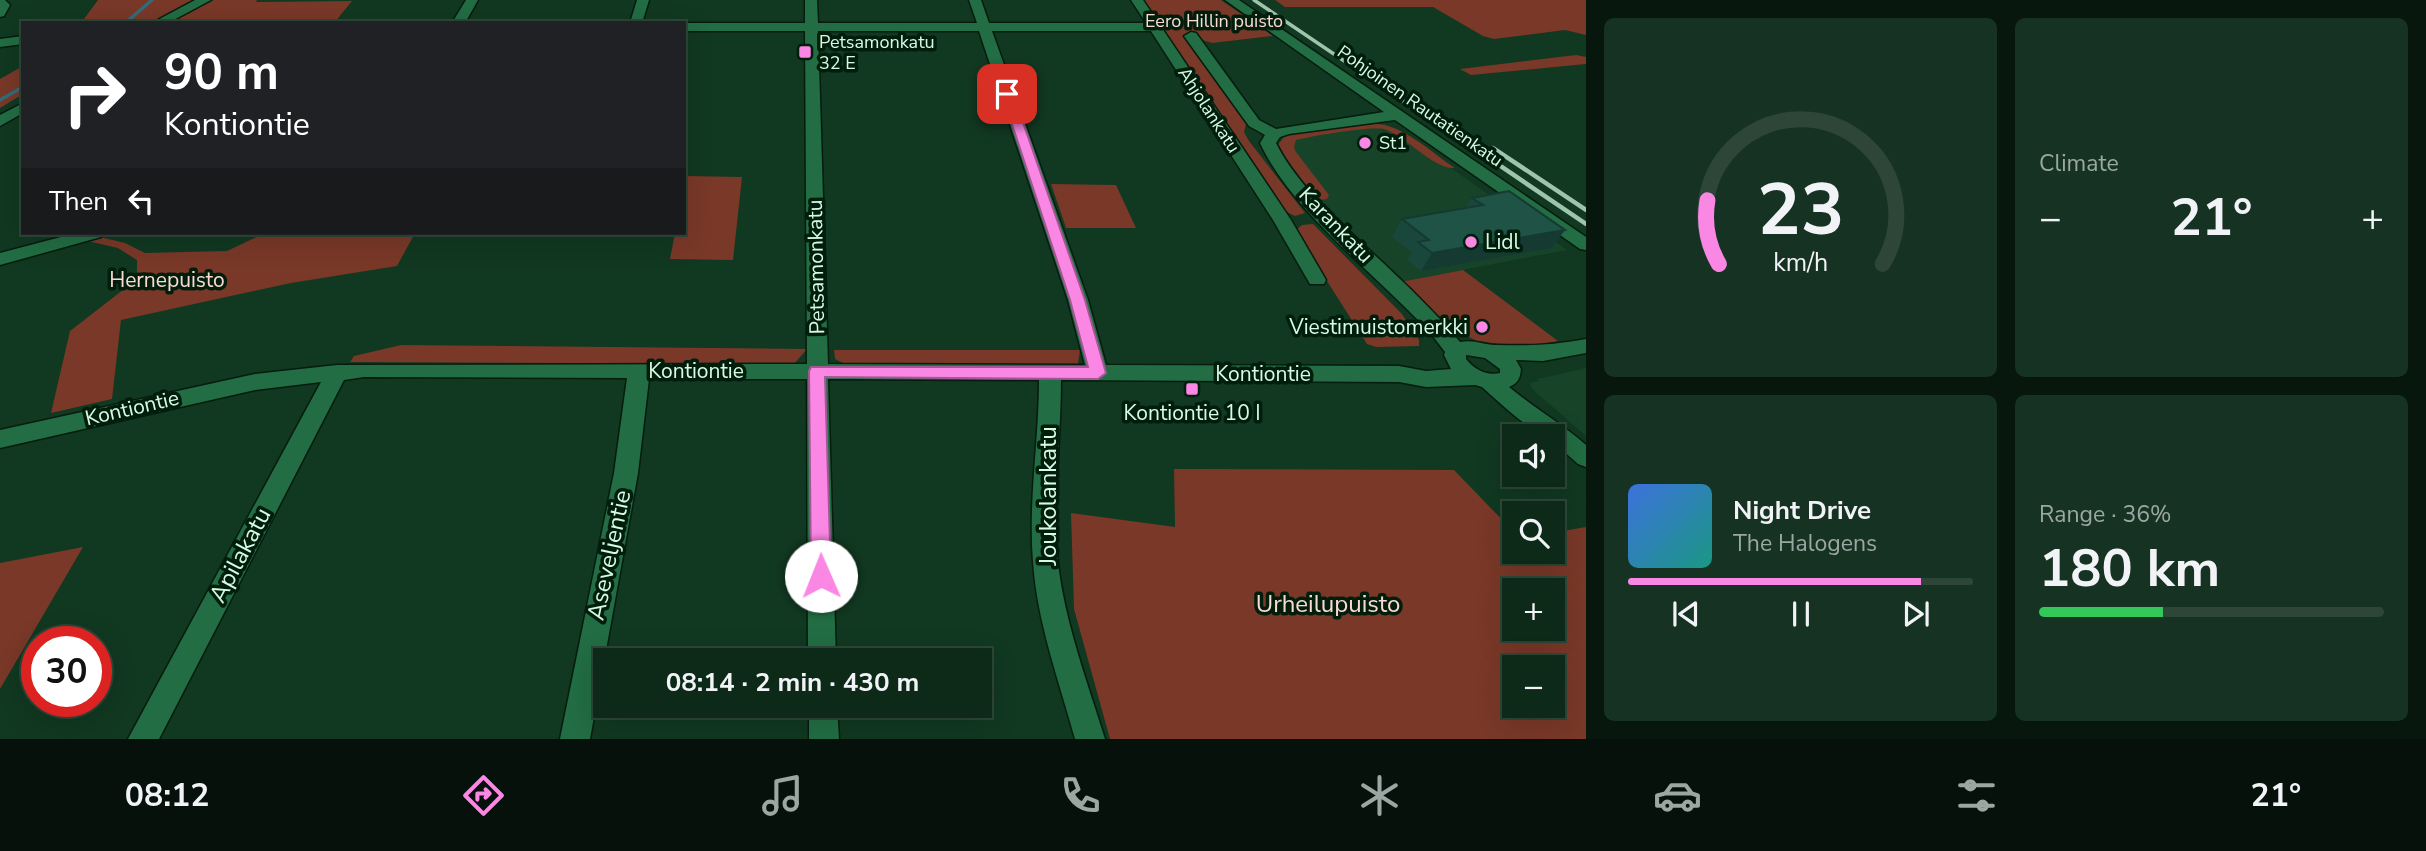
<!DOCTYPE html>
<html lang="en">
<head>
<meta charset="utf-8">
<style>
  body { margin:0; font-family:"Nunito Sans",sans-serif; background:#163222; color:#f1f3f6; height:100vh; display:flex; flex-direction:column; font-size:26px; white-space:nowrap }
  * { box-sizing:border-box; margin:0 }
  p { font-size:23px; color:#9aa7a2 }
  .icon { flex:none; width:38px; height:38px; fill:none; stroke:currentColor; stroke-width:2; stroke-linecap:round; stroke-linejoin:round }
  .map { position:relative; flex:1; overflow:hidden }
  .side { display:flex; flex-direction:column; gap:18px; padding:18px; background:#07170e; width:840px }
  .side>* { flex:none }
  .guide { position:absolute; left:21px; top:21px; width:665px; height:214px; border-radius:0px; box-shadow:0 7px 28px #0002,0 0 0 2px #2d4638; background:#202124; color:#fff; overflow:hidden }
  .tools { position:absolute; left:1502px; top:424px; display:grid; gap:14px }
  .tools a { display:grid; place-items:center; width:63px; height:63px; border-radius:0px; background:#0d2a19; box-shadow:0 7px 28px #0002,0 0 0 2px #2d4638; font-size:35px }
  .speed { position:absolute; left:21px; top:626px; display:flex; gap:14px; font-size:35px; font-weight:700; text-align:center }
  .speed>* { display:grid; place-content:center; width:91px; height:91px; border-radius:50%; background:#0d2a19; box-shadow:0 7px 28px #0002,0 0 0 2px #2d4638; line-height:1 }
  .speed .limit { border:10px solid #d22; background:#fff; color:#111 }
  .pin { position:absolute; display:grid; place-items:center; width:60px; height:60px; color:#fff; margin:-30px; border-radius:14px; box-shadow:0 4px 10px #0006 }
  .me { position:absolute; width:77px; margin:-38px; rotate:359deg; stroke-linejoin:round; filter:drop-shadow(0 0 5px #0008) }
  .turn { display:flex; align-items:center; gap:24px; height:147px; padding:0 28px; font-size:32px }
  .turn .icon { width:91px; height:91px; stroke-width:2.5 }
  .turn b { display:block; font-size:49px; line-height:60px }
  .then { display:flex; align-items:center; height:66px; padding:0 28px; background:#0003; gap:14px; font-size:26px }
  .big { font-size:52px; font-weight:700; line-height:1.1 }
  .side .tile { flex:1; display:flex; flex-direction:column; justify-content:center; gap:10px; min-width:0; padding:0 24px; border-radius:10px; background:#163222 }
  .side .dial { align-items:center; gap:0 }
  .dial svg { height:182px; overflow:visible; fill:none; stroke:#2d4638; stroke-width:7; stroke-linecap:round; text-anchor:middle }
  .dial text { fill:#f1f3f6; stroke:none }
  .song { display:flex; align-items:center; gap:21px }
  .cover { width:84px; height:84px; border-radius:10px; background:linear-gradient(135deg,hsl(220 70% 55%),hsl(170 70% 35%)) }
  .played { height:7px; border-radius:4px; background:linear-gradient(90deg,#fb87e5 85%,#2d4638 85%) }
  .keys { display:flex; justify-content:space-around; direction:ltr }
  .heat { display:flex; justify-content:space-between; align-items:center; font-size:38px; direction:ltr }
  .charge { height:10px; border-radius:5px; background:linear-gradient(90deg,#34c759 36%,#2d4638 0) }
  .side .tiles { flex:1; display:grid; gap:18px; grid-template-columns:repeat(2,1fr) }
  .trip { position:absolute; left:593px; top:648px; width:399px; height:70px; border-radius:0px; background:#0d2a19; box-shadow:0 7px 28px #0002,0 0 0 2px #2d4638; font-weight:700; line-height:70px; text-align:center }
  .tab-bar { display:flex; height:112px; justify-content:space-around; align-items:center; background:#05110a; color:#9aa7a2 }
  .tab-bar .icon { width:49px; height:49px }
  .tab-bar .on { color:#fb87e5 }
  .tab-bar b { font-size:32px; color:#f1f3f6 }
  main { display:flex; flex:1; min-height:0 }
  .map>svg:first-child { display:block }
  .built { fill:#174329 }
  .green { fill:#793828; fill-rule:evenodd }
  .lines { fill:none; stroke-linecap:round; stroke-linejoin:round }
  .stream { stroke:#336b78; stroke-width:3.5 }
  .minor-casing { stroke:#061c0f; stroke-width:3 }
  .minor { fill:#226d43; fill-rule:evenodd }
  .rail-far1 { stroke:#9fc4ac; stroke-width:3.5 }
  .rail { stroke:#9fc4ac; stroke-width:4.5 }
  .wall { fill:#1a473c }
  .shaded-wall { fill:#153a31 }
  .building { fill:#1e5346; stroke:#153a31; stroke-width:2 }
  .route { fill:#fb87e5; stroke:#a35895; stroke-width:2 }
  .poi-dot { fill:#fb87e5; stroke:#011d0c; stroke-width:2.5 }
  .labels { text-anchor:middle; stroke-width:7; stroke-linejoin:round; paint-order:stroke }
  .far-park-label { font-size:18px; fill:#fadad2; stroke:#011d0c }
  .far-poi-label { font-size:18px; fill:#d7fbe2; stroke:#011d0c; text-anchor:start }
  .far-street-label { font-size:18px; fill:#d7fbe2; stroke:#011d0c }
  .street-label { font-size:21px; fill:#d7fbe2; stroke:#011d0c }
  .poi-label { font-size:21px; fill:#d7fbe2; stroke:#011d0c; text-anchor:start }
  .park-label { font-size:21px; fill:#fadad2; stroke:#011d0c }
  .near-street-label { font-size:24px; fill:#d7fbe2; stroke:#011d0c }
  .near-park-label { font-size:24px; fill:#fadad2; stroke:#011d0c }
</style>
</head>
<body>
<main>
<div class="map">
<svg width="1586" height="739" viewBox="0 0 1586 739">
  <rect width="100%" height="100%" fill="#113821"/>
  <path class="built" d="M1385 124 1404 135 1567 250 1400 282 1310 193 1278 147 1284 135Z
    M1586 368V436L1532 389 1530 383 1539 381 1538 379Z"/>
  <path class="green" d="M98 0H199L156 20 81 23Z
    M214 0H257L256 2 352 1 334 23H165L185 10Z
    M1141 0H1221L1273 36 1212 43 1199 39 1247 120 1244 132 1249 141 1305 213 1295 216 1281 209Z
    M1275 0H1586V35L1565 30 1494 39 1483 36 1433 7H1285Z
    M1576 55 1586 57V64L1471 75 1460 69Z
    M23 66V94L0 108V79Z
    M1373 124C1402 123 1432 153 1455 168 1434 170 1406 136 1384 129 1371 126 1311 136 1296 140L1294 147 1296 152 1329 195 1327 199 1321 200 1313 195 1277 146 1284 137 1291 134Z
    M686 176 742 177 733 260 670 259 675 233H684Z
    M1051 184 1116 185 1136 228H1066Z
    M1313 224 1402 314 1419 340V346L1376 347 1367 344 1299 237 1297 229 1302 225Z
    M265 233H415L397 266 291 283 121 320 112 399 51 413 70 331 137 279V260L118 248 79 239 92 235 125 243 145 253 227 251Z
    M1463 270 1558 341C1543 344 1525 350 1510 350 1468 348 1430 307 1400 282Z
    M401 345 807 349 794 364 350 362 354 356Z
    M834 350H1080L1078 364 1066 366 847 365 835 359Z
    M1174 469 1454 470 1514 532V551H1552V533L1586 527V739H1110L1074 609 1071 513 1175 527ZM1514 590H1552V628H1514ZM1514 667H1552V705H1514Z
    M83 547 0 689V563Z"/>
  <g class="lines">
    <path class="stream" d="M130 19 152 0
      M0 100 23 87"/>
    <g class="minor-casing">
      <path id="minor" d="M0 0H5L10 5 4 16 0 17Z
        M195 0H211L168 23H152Z
        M466 0H478L465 23H452Z
        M637 0H649L642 23H630Z
        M805 0H817L818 23H977L969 0H981L989 23H1146L1131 0H1143L1291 220 1326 280 1324 284H1310L1273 220 1151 31H992L1088 300 1106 365 1399 366 1426 371 1451 369 1444 355 1445 352 1432 335C1379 276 1293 214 1260 143L1265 135 1249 126 1184 36 1191 32 1196 33 1259 120 1276 129 1384 112 1225 0H1239L1586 237V250L1580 249 1395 120 1289 134 1280 137 1276 143C1296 183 1332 215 1364 245 1397 276 1431 307 1460 342 1474 339 1484 345 1498 345 1531 346 1553 345 1586 339V353L1543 361 1516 360 1521 369C1520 379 1518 383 1509 387 1534 408 1561 423 1586 445V467L1578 464 1552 441V436C1533 436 1497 400 1482 387L1475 385 1426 387 1399 382 1061 380C1061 441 1052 502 1058 563 1065 623 1087 681 1105 739H1075C1059 681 1037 622 1033 562 1028 501 1039 441 1039 380L828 379 836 660H808L807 379H649L638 473 590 739H560L614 473 627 378 364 377 344 380 159 739H128L321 382 255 390 0 448V430L255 374 337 365 807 364 805 31H684V23H805ZM818 31H979L1068 300 1085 365 828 364ZM1466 355 1485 358 1500 369V373C1487 376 1475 370 1466 359Z
        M23 36V44L0 47V39Z
        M23 103V113L0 126V115Z
        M76 233H104L101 237 0 265V253Z
        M809 705H837L839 739H809Z"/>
    </g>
    <use href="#minor" class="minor"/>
    <path class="rail-far1" d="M1254 0 1445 129"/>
    <path class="rail" d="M1443 127 1586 224
      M1493 148 1586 210"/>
  </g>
  <path class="wall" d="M1472 198 1565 230 1551 248 1421 271 1407 260 1412 253 1392 237 1402 219 1465 208Z"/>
  <path class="shaded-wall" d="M1565 230 1551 248 1421 271 1432 253Z"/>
  <path class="building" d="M1509 191 1565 230 1432 253 1418 242 1429 240 1402 219 1483 205 1472 198Z"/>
  <path class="route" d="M1007 90 1013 94 1085 300 1106 373 1098 379 825 377 831 576 828 583 821 585 814 583 811 576 809 371 811 367H1088L1070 300 1002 94Z"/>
  <g class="poi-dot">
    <rect x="798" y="45" width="14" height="14" rx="3.5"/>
    <circle cx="1365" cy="143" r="7"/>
    <circle cx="1471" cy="242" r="7"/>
    <circle cx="1482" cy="327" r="7"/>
    <rect x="1185" y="382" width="14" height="14" rx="3.5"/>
  </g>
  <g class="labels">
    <g class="far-park-label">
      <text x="1214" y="27">Eero Hillin puisto</text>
    </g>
    <g class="far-poi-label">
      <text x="819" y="48">Petsamonkatu<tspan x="819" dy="21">32 E</tspan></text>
      <text x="1379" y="149">St1</text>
    </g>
    <g class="far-street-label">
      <text transform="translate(1420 106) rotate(35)" y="6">Pohjoinen Rautatienkatu</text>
      <text transform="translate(1209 110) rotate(57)" y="6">Ahjolankatu</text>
    </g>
    <g class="street-label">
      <text transform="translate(1336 225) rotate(46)" y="7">Karankatu</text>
      <text transform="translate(816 267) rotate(-91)" y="7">Petsamonkatu</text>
      <text x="696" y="378">Kontiontie</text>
      <text x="1263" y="381">Kontiontie</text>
      <text transform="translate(132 408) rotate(-13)" y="7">Kontiontie</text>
    </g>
    <g class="poi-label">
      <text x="1485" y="249">Lidl</text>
      <text x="1468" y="334" text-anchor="end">Viestimuistomerkki</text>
      <text x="1192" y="420" text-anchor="middle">Kontiontie 10 I</text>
    </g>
    <g class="park-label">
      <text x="167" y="287">Hernepuisto</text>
    </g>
    <g class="near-street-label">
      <text transform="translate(1048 496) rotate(-90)" y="8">Joukolankatu</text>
      <text transform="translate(240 555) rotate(-62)" y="8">Apilakatu</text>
      <text transform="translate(609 555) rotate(-78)" y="8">Aseveljentie</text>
    </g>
    <g class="near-park-label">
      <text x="1328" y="612">Urheilupuisto</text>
    </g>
  </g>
</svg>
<div class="tools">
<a><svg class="icon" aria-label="sound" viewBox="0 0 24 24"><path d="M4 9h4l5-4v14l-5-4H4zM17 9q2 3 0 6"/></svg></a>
<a><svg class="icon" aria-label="search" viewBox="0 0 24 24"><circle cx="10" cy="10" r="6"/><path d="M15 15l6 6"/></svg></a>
<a>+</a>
<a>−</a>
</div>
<div class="speed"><div class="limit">30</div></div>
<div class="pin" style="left:1007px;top:94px;background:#d93025"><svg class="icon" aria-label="arrive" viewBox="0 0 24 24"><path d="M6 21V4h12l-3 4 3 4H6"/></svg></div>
<svg class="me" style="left:821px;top:576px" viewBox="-20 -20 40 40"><circle r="19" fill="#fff"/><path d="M0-13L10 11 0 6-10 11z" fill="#fb87e5"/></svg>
<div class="trip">08:14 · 2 min · 430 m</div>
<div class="guide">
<div class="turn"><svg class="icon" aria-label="right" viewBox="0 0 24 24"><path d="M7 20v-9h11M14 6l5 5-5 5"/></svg><div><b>90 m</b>Kontiontie</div></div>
<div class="then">Then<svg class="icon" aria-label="left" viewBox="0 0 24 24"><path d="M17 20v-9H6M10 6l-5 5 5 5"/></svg></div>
</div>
</div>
<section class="side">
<div class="tiles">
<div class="tile dial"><svg viewBox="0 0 100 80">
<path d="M14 69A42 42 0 1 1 86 69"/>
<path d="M14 69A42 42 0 0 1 9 41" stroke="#fb87e5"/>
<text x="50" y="56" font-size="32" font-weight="700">23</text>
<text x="50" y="72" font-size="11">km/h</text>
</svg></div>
<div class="tile"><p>Climate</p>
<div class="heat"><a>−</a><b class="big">21°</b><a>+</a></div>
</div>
<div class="tile">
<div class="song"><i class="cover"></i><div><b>Night Drive</b><p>The Halogens</p></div></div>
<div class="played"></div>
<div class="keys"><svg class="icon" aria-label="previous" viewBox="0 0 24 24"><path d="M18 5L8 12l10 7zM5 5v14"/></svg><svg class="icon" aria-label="pause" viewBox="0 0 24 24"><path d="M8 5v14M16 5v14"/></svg><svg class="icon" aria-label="next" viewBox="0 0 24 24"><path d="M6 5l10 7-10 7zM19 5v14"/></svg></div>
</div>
<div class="tile"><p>Range · 36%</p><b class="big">180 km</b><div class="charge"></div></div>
</div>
</section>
</main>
<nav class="tab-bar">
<b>08:12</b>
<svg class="icon on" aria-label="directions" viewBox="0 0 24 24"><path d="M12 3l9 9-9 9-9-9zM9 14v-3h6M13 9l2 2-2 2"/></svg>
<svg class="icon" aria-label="music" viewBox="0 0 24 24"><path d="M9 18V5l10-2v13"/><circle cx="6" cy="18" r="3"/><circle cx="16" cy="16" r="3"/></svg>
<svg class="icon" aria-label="phone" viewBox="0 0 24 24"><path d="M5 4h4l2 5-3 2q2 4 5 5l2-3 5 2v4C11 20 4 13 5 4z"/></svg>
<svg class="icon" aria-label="climate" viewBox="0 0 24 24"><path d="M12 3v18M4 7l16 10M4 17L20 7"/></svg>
<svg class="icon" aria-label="car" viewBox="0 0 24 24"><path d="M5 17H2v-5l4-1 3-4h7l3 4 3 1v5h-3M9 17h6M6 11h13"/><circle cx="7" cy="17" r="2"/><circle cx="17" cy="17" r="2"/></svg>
<svg class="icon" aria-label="filters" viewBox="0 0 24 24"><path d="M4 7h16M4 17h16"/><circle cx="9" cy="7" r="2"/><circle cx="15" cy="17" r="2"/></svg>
<b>21°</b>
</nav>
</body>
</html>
